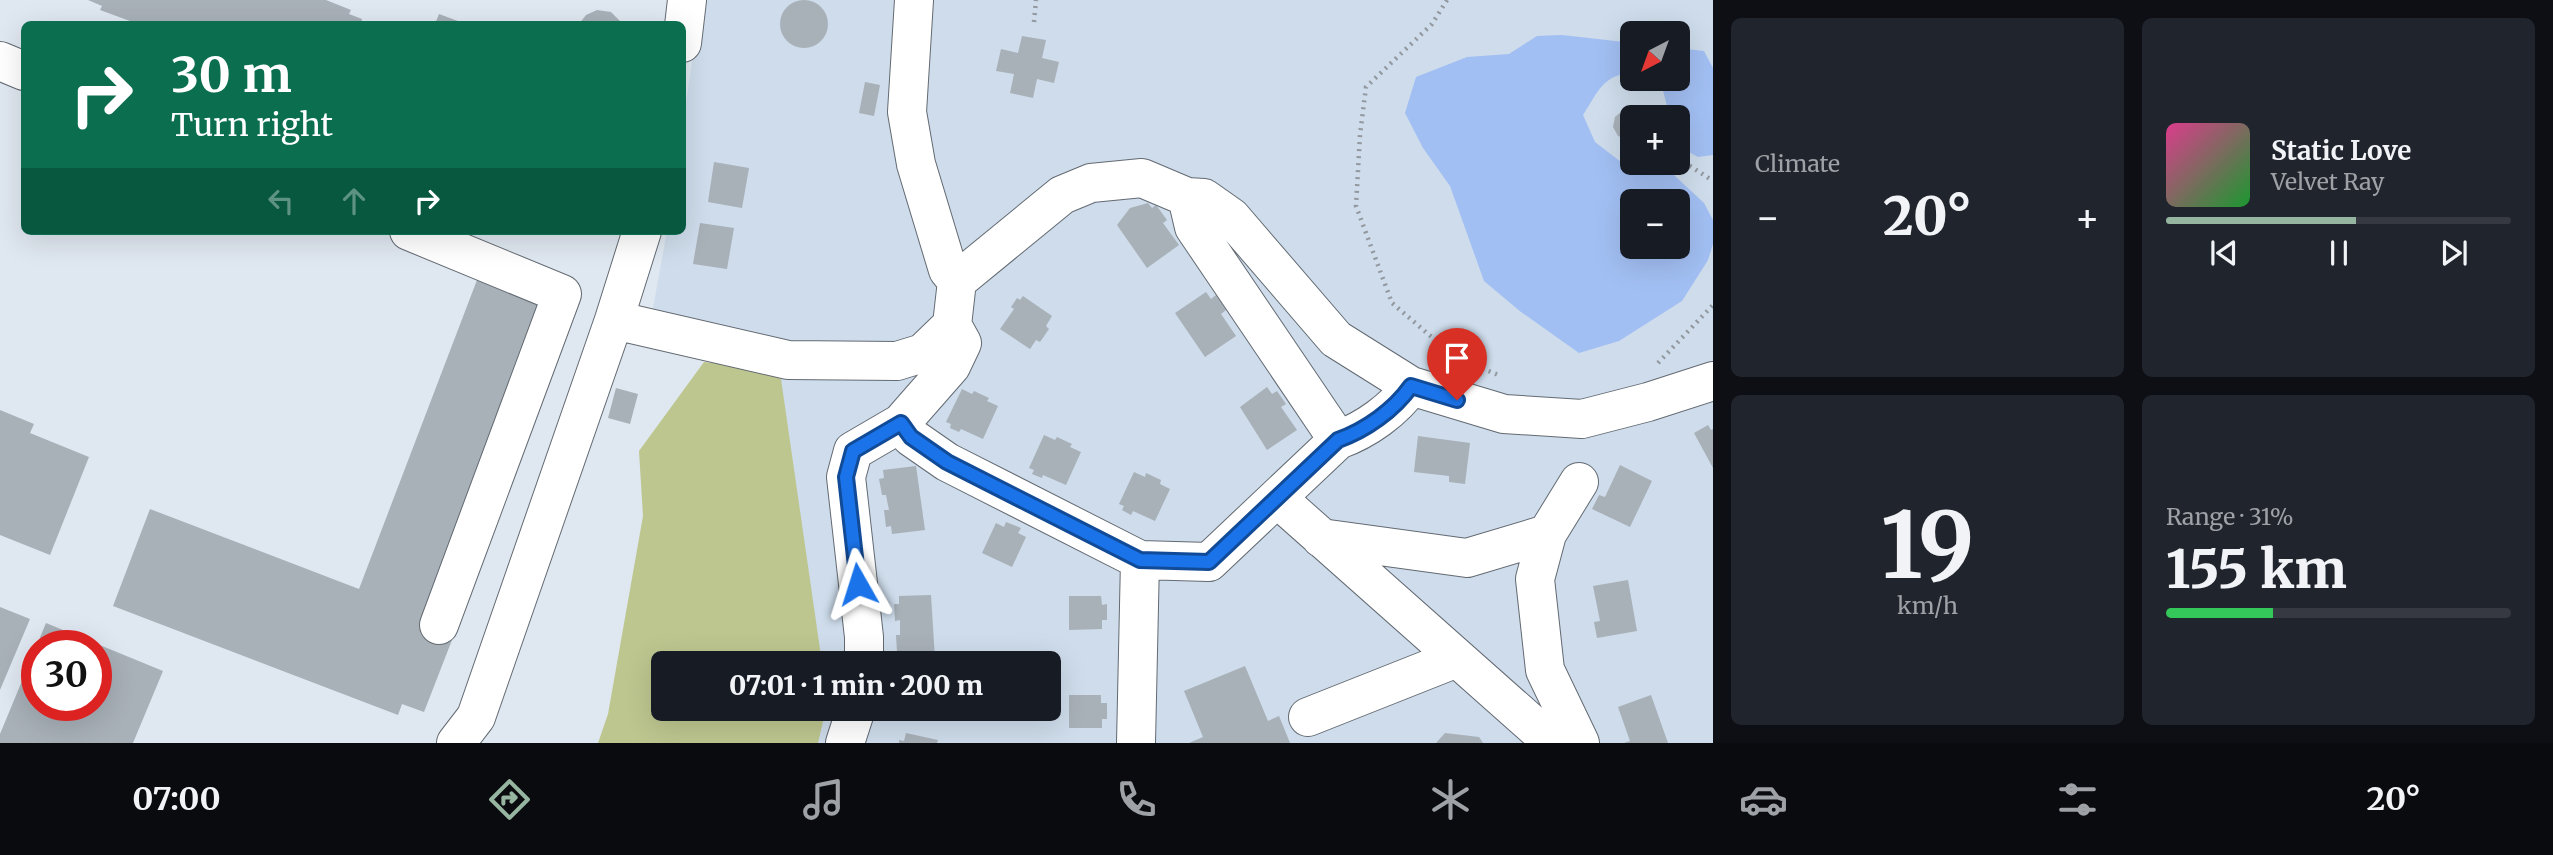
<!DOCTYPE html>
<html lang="en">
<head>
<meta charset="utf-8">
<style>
  body { margin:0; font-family:Merriweather,serif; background:#20242c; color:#f1f3f6; height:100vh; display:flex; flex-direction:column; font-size:26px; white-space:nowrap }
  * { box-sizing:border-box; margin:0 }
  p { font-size:23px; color:#9ea1a6 }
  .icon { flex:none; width:38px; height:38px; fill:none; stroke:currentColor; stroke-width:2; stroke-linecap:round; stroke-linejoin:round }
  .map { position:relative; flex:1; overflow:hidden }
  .sheet { display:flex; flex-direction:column; gap:18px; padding:18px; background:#0d0f14; width:840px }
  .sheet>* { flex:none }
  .guide { position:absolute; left:21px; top:21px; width:665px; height:214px; border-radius:10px; box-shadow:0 7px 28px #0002; background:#0b6e4f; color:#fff; overflow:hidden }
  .needle { width:46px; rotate:221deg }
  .tools { position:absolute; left:1620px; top:21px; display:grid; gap:14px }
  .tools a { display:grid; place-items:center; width:70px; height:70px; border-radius:10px; background:#171b24; box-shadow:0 7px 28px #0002; font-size:35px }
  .speed { position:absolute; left:21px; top:630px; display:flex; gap:14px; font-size:35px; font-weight:700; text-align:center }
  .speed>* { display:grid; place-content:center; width:91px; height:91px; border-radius:50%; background:#171b24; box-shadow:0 7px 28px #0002; line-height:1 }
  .speed .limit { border:10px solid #d22; background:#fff; color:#111 }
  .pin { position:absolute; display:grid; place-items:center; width:60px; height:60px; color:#fff; margin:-72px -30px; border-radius:50% 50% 50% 0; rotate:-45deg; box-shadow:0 0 7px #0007 }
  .pin .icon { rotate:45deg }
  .me { position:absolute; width:77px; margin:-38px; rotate:354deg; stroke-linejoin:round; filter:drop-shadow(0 0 5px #0008) }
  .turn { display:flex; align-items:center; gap:24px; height:147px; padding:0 35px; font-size:32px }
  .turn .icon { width:91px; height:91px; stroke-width:2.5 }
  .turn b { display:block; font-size:49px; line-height:60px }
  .lanes { display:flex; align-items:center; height:66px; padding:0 35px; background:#0003; justify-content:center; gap:35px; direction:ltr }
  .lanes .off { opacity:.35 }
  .big { font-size:52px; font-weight:800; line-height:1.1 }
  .sheet .widget { flex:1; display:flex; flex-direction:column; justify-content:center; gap:10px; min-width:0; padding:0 24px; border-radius:10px; background:#20242c }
  .sheet .dial { align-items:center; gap:0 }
  .dial b { font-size:91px; line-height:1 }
  .song { display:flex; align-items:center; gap:21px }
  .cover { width:84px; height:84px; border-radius:10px; background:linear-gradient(135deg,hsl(330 70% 55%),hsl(130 70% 35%)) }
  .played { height:7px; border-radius:4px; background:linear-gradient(90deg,#95b5a0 55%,#363941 55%) }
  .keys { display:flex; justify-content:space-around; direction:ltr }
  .heat { display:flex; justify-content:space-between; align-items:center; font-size:38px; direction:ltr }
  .charge { height:10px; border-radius:5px; background:linear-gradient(90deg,#34c759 31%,#363941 0) }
  .sheet .tiles { flex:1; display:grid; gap:18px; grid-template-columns:repeat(2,1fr) }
  .trip { position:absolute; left:651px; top:651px; width:410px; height:70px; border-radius:10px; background:#171b24; box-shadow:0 7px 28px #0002; font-weight:800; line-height:70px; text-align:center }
  .menu { display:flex; height:112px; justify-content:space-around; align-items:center; background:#090b0e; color:#9ea1a6 }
  .menu .icon { width:49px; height:49px }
  .menu .on { color:#95b5a0 }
  .menu b { font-size:32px; color:#f1f3f6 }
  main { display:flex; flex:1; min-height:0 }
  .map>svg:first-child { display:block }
  .built { fill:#cedceb; fill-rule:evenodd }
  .green { fill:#bdc68f }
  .water { fill:#a2bff3; fill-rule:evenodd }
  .building { fill:#a8b0b8; fill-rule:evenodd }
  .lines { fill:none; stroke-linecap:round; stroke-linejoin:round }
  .minor-casing { stroke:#636a72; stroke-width:40 }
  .path { stroke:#92989e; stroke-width:4.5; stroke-dasharray:2 5; stroke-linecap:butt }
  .minor { stroke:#fff; stroke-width:38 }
  .route-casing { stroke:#114b97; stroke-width:18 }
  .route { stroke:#1a73e8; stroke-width:12 }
</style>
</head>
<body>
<main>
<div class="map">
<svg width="1713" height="743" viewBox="0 0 1713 743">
  <rect width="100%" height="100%" fill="#dfe7f0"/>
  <path class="built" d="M701 0H1713V743H666L676 709H1048V663H691L791 346 652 314 667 231H682L683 123ZM1633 33H1678V79H1633ZM1633 117H1678V163H1633ZM1633 201H1678V247H1633Z"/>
  <path class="green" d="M704 362 755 368 781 379 822 663H663V709H826L818 743H598L608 714 643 516 639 451Z"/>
  <path class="water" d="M1562 35 1633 43V73C1603 74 1598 92 1583 115L1595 142 1621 162 1633 160V163H1661L1704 203 1713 220V244L1708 260 1682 301 1619 341 1579 353 1521 312 1484 281 1450 186 1423 148 1405 113 1416 77 1467 57 1509 54 1537 36ZM1633 201H1678V247H1633Z
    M1678 48 1704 51 1713 68V155L1698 157 1678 146V117H1670L1662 87 1654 79H1678Z"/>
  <path class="building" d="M780 24a24 24 0 1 1 48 0a24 24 0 1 1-48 0Z
    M88 0H326L351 10 349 14 362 19 361 24H138L100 10 102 6Z
    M597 10 611 12 623 24H579L586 15Z
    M439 14 466 24H435Z
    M1022 36 1046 40 1042 58 1059 62 1054 83 1037 79 1033 98 1010 93 1014 74 996 71 1001 49 1018 53Z
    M865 82 880 85 874 116 859 113Z
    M1632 110 1641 117H1633V138L1628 140 1618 136 1613 127 1615 117 1622 111Z
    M714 162 749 168 742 208 708 202Z
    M1148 203 1152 208 1156 205 1167 220 1163 223 1179 245 1147 268 1117 225 1130 208Z
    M700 223 734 228 727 269 693 264Z
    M477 280 553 310 430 632 452 640 424 712 402 704 398 715 113 606 150 509 359 589Z
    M1206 292 1211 299 1216 295 1226 310 1221 314 1236 336 1205 357 1175 313Z
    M1023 296 1052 316 1046 326 1049 329 1040 342 1036 340 1030 349 1000 329 1014 309 1011 307 1017 298 1020 300Z
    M1267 387 1272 394 1277 391 1286 404 1281 407 1297 430 1267 450 1240 407Z
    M616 388 638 394 630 424 608 418Z
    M962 389 972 394 974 391 989 398 987 401 998 406 983 439 961 429 959 432 950 428 951 424 946 422Z
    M0 410 34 424 30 433 89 457 50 555 0 535Z
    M1708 425 1711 430 1713 429V468L1694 433Z
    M1044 435 1055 440 1057 437 1072 444 1070 447 1081 452 1066 485 1043 475 1042 478 1032 474 1034 470 1029 468Z
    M1418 436 1470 443 1465 484 1449 482V476L1414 472Z
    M1620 465 1652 481 1630 527 1592 509 1599 495 1605 497Z
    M916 466 925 530 892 534 891 526 886 527 884 510H889L886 495H882L879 479 884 478 883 470Z
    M1134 472 1145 477 1146 473 1161 480 1160 484 1170 489 1155 521 1133 511 1131 515 1122 510 1124 506 1119 504Z
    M1006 522 1021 528 1018 533 1026 537 1012 567 982 553 996 523 1004 527Z
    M1628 580 1637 631 1597 638 1594 622 1600 621 1593 586Z
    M931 595 935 659 902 660 901 652H897L896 635H900V620L895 621 894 604H899V596Z
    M1069 596H1101L1102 605 1107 604V620H1102V629L1069 630Z
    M0 607 30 619 0 690Z
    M46 623 163 671 133 743H0V734ZM37 646H96V705H37Z
    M1245 666 1268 721 1279 716 1290 743H1189L1203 737 1184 691Z
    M1069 695H1101V703H1107V719H1102V728H1069Z
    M1651 695 1668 743H1624L1630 741 1618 707Z
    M906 733 938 740 937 743H899V740L904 741Z
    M1445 733 1479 737 1483 743H1436Z"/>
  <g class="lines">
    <g class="minor-casing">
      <path id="minor" d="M914 0 907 112 916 164 948 270 957 281
        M682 43 687 0
        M0 61 24 71
        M1187 197 1194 227 1338 440
        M409 231 562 294 439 625
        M614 320 788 360 897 361 923 353 952 325
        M901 423 911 437 947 462 1140 560 1209 562 1338 440C1366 430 1394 410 1411 386
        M1579 482 1547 534 1535 579 1545 670 1580 743
        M1278 499 1553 743
        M1321 538 1467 558 1547 534
        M864 663V637L846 477 853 451 901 423 951 366 962 343 952 325 957 281 1062 195 1091 183 1142 178 1187 197 1204 198 1231 217 1336 339 1411 386 1504 414 1582 419 1648 402 1713 381
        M1308 717 1457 658
        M456 743 476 717 614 320 642 231
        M845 743 856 709
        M1136 743 1140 560"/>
    </g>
    <path class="path" d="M1447 0 1432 24 1366 87 1360 135 1356 206 1392 303 1456 358 1501 376
      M1034 22 1036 0
      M1678 158 1713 181
      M1430 357 1438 343
      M1658 363 1713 305"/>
    <use href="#minor" class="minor"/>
  </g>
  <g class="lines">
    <g class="route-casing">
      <path id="route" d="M858 584 846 477 853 451 901 423 911 437 947 462 1140 560 1209 562 1338 440C1366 430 1394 410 1411 386L1457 400"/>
    </g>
    <use href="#route" class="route"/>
  </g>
</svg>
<div class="tools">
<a><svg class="needle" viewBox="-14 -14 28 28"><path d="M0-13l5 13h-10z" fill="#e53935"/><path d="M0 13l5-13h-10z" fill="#9ea1a6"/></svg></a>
<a>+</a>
<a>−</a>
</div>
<div class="speed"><div class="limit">30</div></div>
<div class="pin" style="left:1457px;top:400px;background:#d93025"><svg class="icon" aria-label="arrive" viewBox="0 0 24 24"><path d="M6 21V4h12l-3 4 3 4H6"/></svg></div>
<svg class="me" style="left:858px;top:584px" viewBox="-20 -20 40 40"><path d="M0-17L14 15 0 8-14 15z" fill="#1a73e8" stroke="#fff" stroke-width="4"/></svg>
<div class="trip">07:01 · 1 min · 200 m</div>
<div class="guide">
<div class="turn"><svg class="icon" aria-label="right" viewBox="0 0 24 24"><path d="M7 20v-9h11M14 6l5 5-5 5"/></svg><div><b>30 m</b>Turn right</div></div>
<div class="lanes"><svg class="icon off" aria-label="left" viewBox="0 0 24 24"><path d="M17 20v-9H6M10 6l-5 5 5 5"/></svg><svg class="icon off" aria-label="ahead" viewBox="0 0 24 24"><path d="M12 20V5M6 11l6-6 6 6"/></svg><svg class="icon" aria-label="right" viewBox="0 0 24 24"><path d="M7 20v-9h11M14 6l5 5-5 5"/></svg></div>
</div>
</div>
<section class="sheet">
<div class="tiles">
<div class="widget"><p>Climate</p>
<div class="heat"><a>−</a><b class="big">20°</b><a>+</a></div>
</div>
<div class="widget">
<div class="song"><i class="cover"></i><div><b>Static Love</b><p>Velvet Ray</p></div></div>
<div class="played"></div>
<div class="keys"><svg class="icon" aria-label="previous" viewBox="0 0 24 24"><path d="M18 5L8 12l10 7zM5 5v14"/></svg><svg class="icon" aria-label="pause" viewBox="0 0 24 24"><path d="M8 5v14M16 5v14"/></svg><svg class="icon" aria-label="next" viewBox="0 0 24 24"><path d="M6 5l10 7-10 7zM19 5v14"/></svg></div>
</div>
<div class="widget dial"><b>19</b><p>km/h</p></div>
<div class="widget"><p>Range · 31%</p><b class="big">155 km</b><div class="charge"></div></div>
</div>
</section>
</main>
<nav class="menu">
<b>07:00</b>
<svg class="icon on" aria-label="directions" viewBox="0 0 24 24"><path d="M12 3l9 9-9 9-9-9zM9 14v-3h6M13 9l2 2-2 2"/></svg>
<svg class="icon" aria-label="music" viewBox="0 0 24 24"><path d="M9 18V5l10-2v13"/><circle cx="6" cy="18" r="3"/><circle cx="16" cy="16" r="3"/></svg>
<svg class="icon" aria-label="phone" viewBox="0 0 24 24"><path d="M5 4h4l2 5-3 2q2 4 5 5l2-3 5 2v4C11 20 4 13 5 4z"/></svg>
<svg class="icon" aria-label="climate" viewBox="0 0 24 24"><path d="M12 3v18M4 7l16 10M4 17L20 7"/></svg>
<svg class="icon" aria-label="car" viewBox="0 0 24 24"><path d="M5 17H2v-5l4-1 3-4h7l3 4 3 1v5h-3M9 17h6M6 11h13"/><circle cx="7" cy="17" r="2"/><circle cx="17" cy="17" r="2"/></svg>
<svg class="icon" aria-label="filters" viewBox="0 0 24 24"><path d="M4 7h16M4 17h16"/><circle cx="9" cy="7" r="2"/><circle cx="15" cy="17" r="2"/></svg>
<b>20°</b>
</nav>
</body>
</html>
